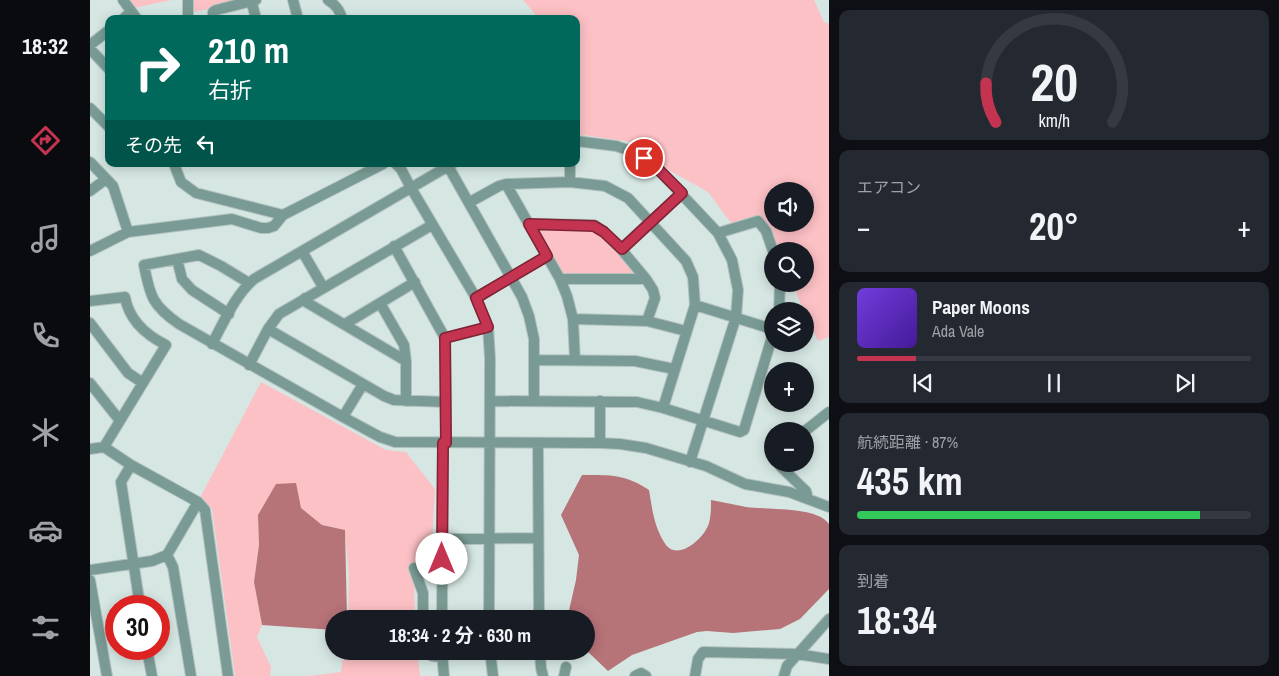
<!DOCTYPE html>
<html lang="ja">
<head>
<meta charset="utf-8">
<style>
  body { margin:0; font-family:"Archivo Narrow","Noto Sans JP",sans-serif; background:#242831; color:#f1f3f6; height:100vh; display:flex; flex-direction:column; font-size:19px; white-space:nowrap }
  * { box-sizing:border-box; margin:0 }
  p { font-size:16px; color:#9ea1a6 }
  .icon { flex:none; width:28px; height:28px; fill:none; stroke:currentColor; stroke-width:2; stroke-linecap:round; stroke-linejoin:round }
  .map { position:relative; flex:1; overflow:hidden }
  .side { display:flex; flex-direction:column; gap:10px; padding:10px; background:#0d0f14; width:450px }
  .side>* { flex:none }
  .guide { position:absolute; left:15px; top:15px; width:475px; height:152px; border-radius:10px; box-shadow:0 2px 12px #0003; background:#00695c; color:#fff; overflow:hidden }
  .controls { position:absolute; left:674px; top:182px; display:grid; gap:10px }
  .controls a { display:grid; place-items:center; width:50px; height:50px; border-radius:50%; background:#171b24; box-shadow:0 2px 12px #0003; font-size:25px }
  .speed { position:absolute; left:15px; top:595px; display:flex; gap:10px; font-size:25px; font-weight:700; text-align:center }
  .speed>* { display:grid; place-content:center; width:65px; height:65px; border-radius:50%; background:#171b24; box-shadow:0 2px 12px #0003; line-height:1 }
  .speed .limit { border:8px solid #d22; background:#fff; color:#111 }
  .pin { position:absolute; display:grid; place-items:center; width:42px; height:42px; color:#fff; margin:-21px; border:2px solid #fff; border-radius:50%; box-shadow:0 1px 5px #0007 }
  .me { position:absolute; width:55px; margin:-28px; rotate:0deg; stroke-linejoin:round; filter:drop-shadow(0 0 4px #0008) }
  .turn { display:flex; align-items:center; gap:18px; height:105px; padding:0 20px; font-size:22px }
  .turn .icon { width:65px; height:65px; stroke-width:2.5 }
  .turn b { display:block; font-size:35px; line-height:42px }
  .then { display:flex; align-items:center; height:48px; padding:0 20px; background:#0003; gap:10px; font-size:19px }
  .big { font-size:38px; font-weight:700; line-height:1.1 }
  .side .tile { flex:1; display:flex; flex-direction:column; justify-content:center; gap:8px; min-width:0; padding:0 18px; border-radius:10px; background:#242831 }
  .side .dial { align-items:center; gap:0 }
  .dial svg { height:130px; overflow:visible; fill:none; stroke:#363941; stroke-width:7; stroke-linecap:round; text-anchor:middle }
  .dial text { fill:#f1f3f6; stroke:none }
  .song { display:flex; align-items:center; gap:15px }
  .cover { width:60px; height:60px; border-radius:8px; background:linear-gradient(135deg,hsl(260 70% 55%),hsl(260 70% 35%)) }
  .played { height:5px; border-radius:2px; background:linear-gradient(90deg,#c43450 15%,#363941 15%) }
  .keys { display:flex; justify-content:space-around; direction:ltr }
  .heat { display:flex; justify-content:space-between; align-items:center; font-size:28px; direction:ltr }
  .charge { height:8px; border-radius:4px; background:linear-gradient(90deg,#34c759 87%,#363941 0) }
  .trip { position:absolute; left:235px; top:610px; width:270px; height:50px; border-radius:25px; background:#171b24; box-shadow:0 2px 12px #0003; font-weight:700; line-height:50px; text-align:center }
  main { display:flex; flex:1; min-height:0 }
  .tabs { display:flex; flex-direction:column; width:90px; justify-content:space-around; align-items:center; background:#090b0e; color:#9ea1a6 }
  .tabs .icon { width:35px; height:35px }
  .tabs .selected { color:#c43450 }
  .tabs b { font-size:22px; color:#f1f3f6 }
  .map>svg:first-child { display:block }
  .green { fill:#fcc1c5; fill-rule:evenodd }
  .water { fill:#b67378 }
  .lines { fill:none; stroke-linecap:round; stroke-linejoin:round }
  .minor-casing { stroke:#b4c3c0; stroke-width:12 }
  .minor { stroke:#7a9b95; stroke-width:10 }
  .route-casing { stroke:#7f2234; stroke-width:12 }
  .route { stroke:#c43450; stroke-width:9 }
</style>
</head>
<body>
<main>
<nav class="tabs">
<b>18:32</b>
<svg class="icon selected" aria-label="directions" viewBox="0 0 24 24"><path d="M12 3l9 9-9 9-9-9zM9 14v-3h6M13 9l2 2-2 2"/></svg>
<svg class="icon" aria-label="music" viewBox="0 0 24 24"><path d="M9 18V5l10-2v13"/><circle cx="6" cy="18" r="3"/><circle cx="16" cy="16" r="3"/></svg>
<svg class="icon" aria-label="phone" viewBox="0 0 24 24"><path d="M5 4h4l2 5-3 2q2 4 5 5l2-3 5 2v4C11 20 4 13 5 4z"/></svg>
<svg class="icon" aria-label="climate" viewBox="0 0 24 24"><path d="M12 3v18M4 7l16 10M4 17L20 7"/></svg>
<svg class="icon" aria-label="car" viewBox="0 0 24 24"><path d="M5 17H2v-5l4-1 3-4h7l3 4 3 1v5h-3M9 17h6M6 11h13"/><circle cx="7" cy="17" r="2"/><circle cx="17" cy="17" r="2"/></svg>
<svg class="icon" aria-label="filters" viewBox="0 0 24 24"><path d="M4 7h16M4 17h16"/><circle cx="9" cy="7" r="2"/><circle cx="15" cy="17" r="2"/></svg>
</nav>
<div class="map">
<svg width="739" height="676" viewBox="0 0 739 676">
  <rect width="100%" height="100%" fill="#d6e7e3"/>
  <path class="green" d="M27 0H81L44 8Z
    M103 0H151C134 4 119 10 102 12Z
    M433 0H724L734 22 739 24V337L728 341 702 284H715V251H687L670 215 644 227 618 192 575 168 541 142 486 134V19H446L445 14ZM682 191H715V224H682Z
    M448 228 505 229 545 271 544 275H476L471 273 447 232Z
    M171 382 296 450 316 452 345 489 342 543 324 576 325 619H258L259 575 255 530 232 525 211 508 168 515 169 545 164 582 172 625 167 637 181 667 180 676H145L122 509 111 496Z
    M254 651H327L330 676H219L251 672Z"/>
  <path class="water" d="M492 475C520 475 535 474 559 490 562 508 564 526 574 542 586 564 615 538 619 523 621 516 621 507 621 500 633 502 645 505 656 507 676 510 727 506 739 524V589L710 619 690 629 643 633 617 631 607 632 542 655 518 671 496 650V619H477L486 580 489 555 471 515Z
    M206 483 211 508 232 525 255 530 257 619H244V630L172 625 164 582 169 545 168 515 186 484Z"/>
  <g class="lines">
    <g class="minor-casing">
      <path id="minor" d="M33 0 47 19
        M98 0V19
        M159 0 163 7 166 19
        M203 0 208 19
        M238 0C246 5 250 10 252 19
        M33 19 41 12
        M123 19V12L126 10 166 0
        M0 45 19 30
        M0 49 19 69
        M0 108 19 127
        M486 141 526 146 544 152 563 164 628 233 642 260 648 290 646 317 600 462
        M0 162 23 186 38 232
        M84 164 91 182 106 193 193 215
        M306 164 311 169 321 188 386 298 398 327 400 358 399 619
        M480 164V182
        M358 166 432 297 439 316 444 339V400
        M416 184 470 279 477 296 483 319 485 360
        M0 191 16 179
        M380 202 409 186 416 184 480 182 515 186 538 198 596 261 603 277 605 305 573 408
        M439 224 504 225 514 232 531 249 556 279 563 290 565 298 557 321
        M628 233 668 221 676 231 683 251
        M304 246 355 338 356 443
        M531 249 592 193
        M0 251 38 232 142 219 171 228H178L184 226 193 215 293 164
        M212 251 233 287
        M87 259 92 279 102 290 139 314
        M470 279H556
        M159 283 131 266 109 255 54 265C60 297 63 306 89 324L253 417 290 437 305 442 510 443 530 444 556 448 616 466 655 484 699 492 739 507
        M215 298 216 302 316 361V401
        M386 298 457 256
        M0 301 35 297C39 320 56 335 76 345L14 447
        M290 303 314 345 316 361
        M605 305 682 329
        M689 311 690 284
        M483 319 557 321 596 331
        M0 323 38 373 53 383
        M255 324 325 282
        M178 329 294 396 304 400 356 402
        M355 338 398 327
        M122 344C134 322 145 295 164 279L362 164
        M444 360 545 361 584 369
        M159 365 178 329 189 314 342 225
        M0 383 27 417 31 419
        M400 401 547 402 573 408 650 432 654 430 682 337
        M510 401V443
        M253 417 273 384
        M715 431 739 412
        M448 443 449 619
        M0 449 14 447 41 465 108 502 115 510 138 676
        M690 464 691 467 716 491 718 499
        M41 465 31 482 50 606
        M353 539 448 538
        M77 555 83 567 101 676
        M324 568 333 593V619
        M0 570 62 561 77 555 108 502
        M0 580 17 676
        M352 619 353 443
        M57 649 62 676
        M340 651 342 656 352 657
        M352 651 354 676
        M400 651 403 676
        M450 651 451 668 453 676
        M474 676 476 667
        M545 676 551 673 556 676
        M605 676 608 659 613 652 707 654 739 659
        M694 676 697 666 739 619"/>
    </g>
    <use href="#minor" class="minor"/>
  </g>
  <g class="lines">
    <g class="route-casing">
      <path id="route" d="M352 559 353 443H356L355 338 398 327 386 298 457 256 439 224 504 226 514 232 532 249 592 193 563 164 554 158"/>
    </g>
    <use href="#route" class="route"/>
  </g>
</svg>
<div class="controls">
<a><svg class="icon" aria-label="sound" viewBox="0 0 24 24"><path d="M4 9h4l5-4v14l-5-4H4zM17 9q2 3 0 6"/></svg></a>
<a><svg class="icon" aria-label="search" viewBox="0 0 24 24"><circle cx="10" cy="10" r="6"/><path d="M15 15l6 6"/></svg></a>
<a><svg class="icon" aria-label="layers" viewBox="0 0 24 24"><path d="M12 4l9 5-9 5-9-5zM3 14l9 5 9-5"/></svg></a>
<a>+</a>
<a>−</a>
</div>
<div class="speed"><div class="limit">30</div></div>
<div class="pin" style="left:554px;top:158px;background:#d93025"><svg class="icon" aria-label="arrive" viewBox="0 0 24 24"><path d="M6 21V4h12l-3 4 3 4H6"/></svg></div>
<svg class="me" style="left:352px;top:559px" viewBox="-20 -20 40 40"><circle r="19" fill="#fff"/><path d="M0-13L10 11 0 6-10 11z" fill="#c43450"/></svg>
<div class="trip">18:34 · 2 分 · 630 m</div>
<div class="guide">
<div class="turn"><svg class="icon" aria-label="right" viewBox="0 0 24 24"><path d="M7 20v-9h11M14 6l5 5-5 5"/></svg><div><b>210 m</b>右折</div></div>
<div class="then">その先<svg class="icon" aria-label="left" viewBox="0 0 24 24"><path d="M17 20v-9H6M10 6l-5 5 5 5"/></svg></div>
</div>
</div>
<section class="side">
<div class="tile dial"><svg viewBox="0 0 100 80">
<path d="M14 69A42 42 0 1 1 86 69"/>
<path d="M14 69A42 42 0 0 1 8 45" stroke="#c43450"/>
<text x="50" y="56" font-size="32" font-weight="700">20</text>
<text x="50" y="72" font-size="11">km/h</text>
</svg></div>
<div class="tile"><p>エアコン</p>
<div class="heat"><a>−</a><b class="big">20°</b><a>+</a></div>
</div>
<div class="tile">
<div class="song"><i class="cover"></i><div><b>Paper Moons</b><p>Ada Vale</p></div></div>
<div class="played"></div>
<div class="keys"><svg class="icon" aria-label="previous" viewBox="0 0 24 24"><path d="M18 5L8 12l10 7zM5 5v14"/></svg><svg class="icon" aria-label="pause" viewBox="0 0 24 24"><path d="M8 5v14M16 5v14"/></svg><svg class="icon" aria-label="next" viewBox="0 0 24 24"><path d="M6 5l10 7-10 7zM19 5v14"/></svg></div>
</div>
<div class="tile"><p>航続距離 · 87%</p><b class="big">435 km</b><div class="charge"></div></div>
<div class="tile"><p>到着</p><b class="big">18:34</b></div>
</section>
</main>
</body>
</html>
